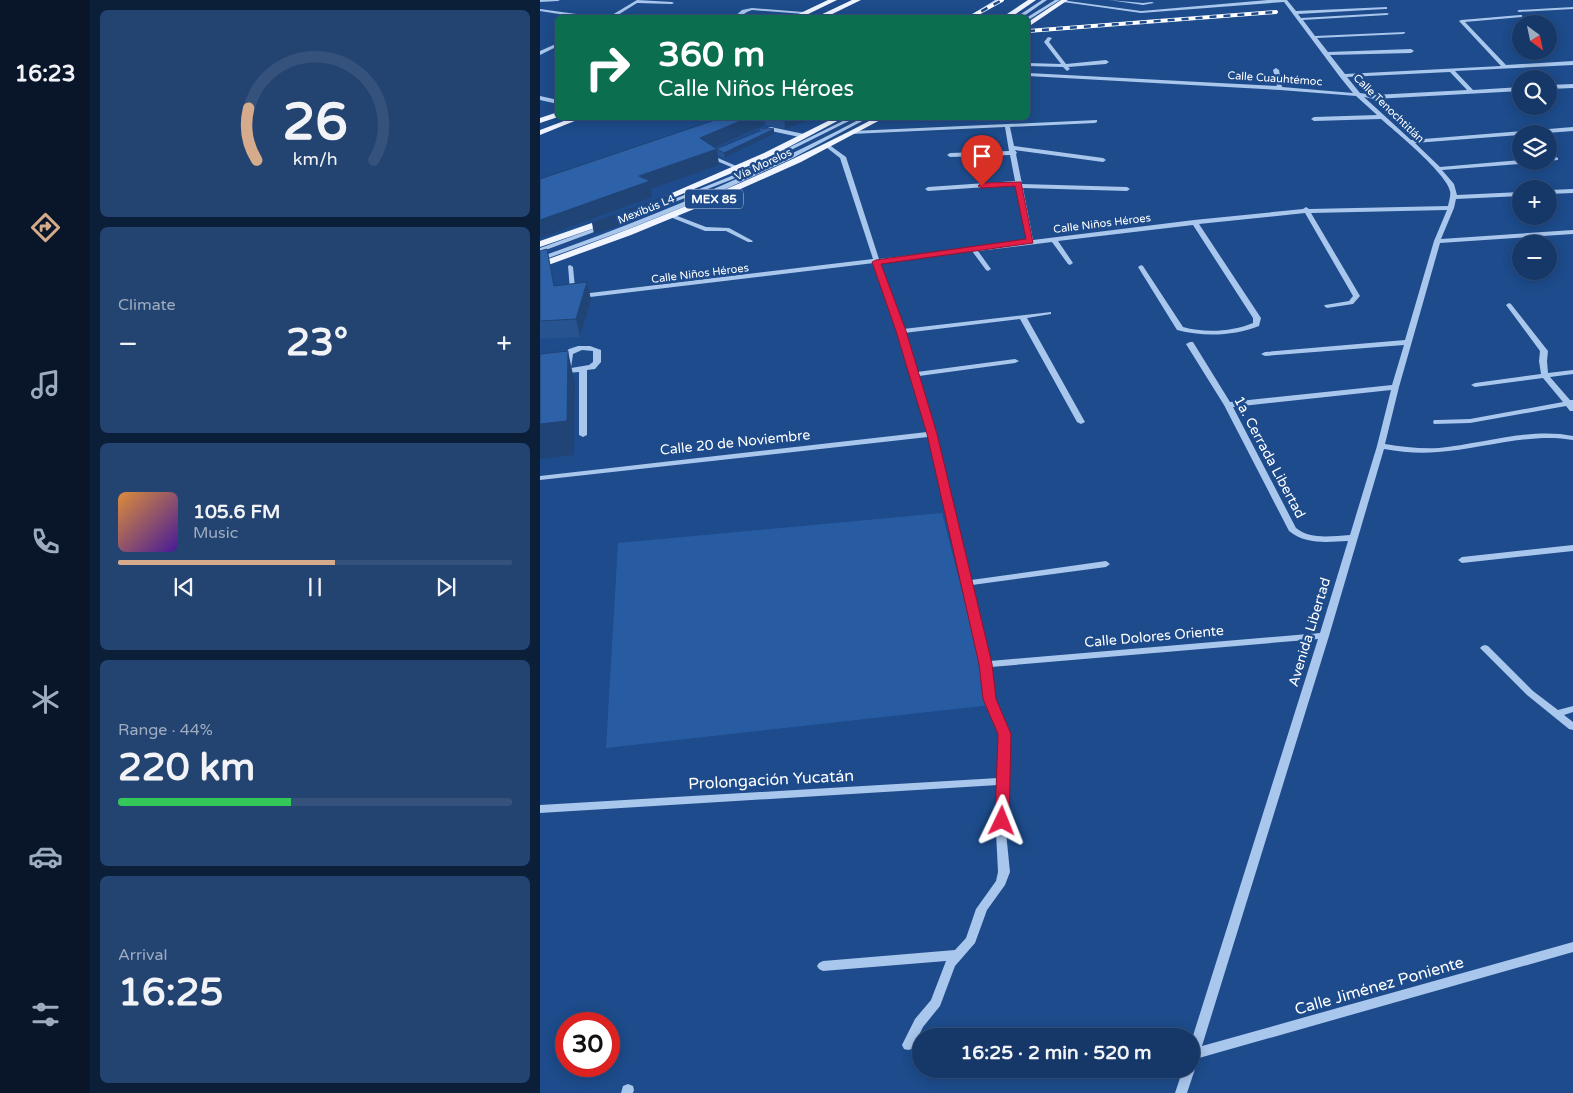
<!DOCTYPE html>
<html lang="en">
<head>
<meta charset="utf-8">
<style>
  body { margin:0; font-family:"Varela Round",sans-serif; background:#234371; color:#f1f3f6; height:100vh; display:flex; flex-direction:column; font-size:19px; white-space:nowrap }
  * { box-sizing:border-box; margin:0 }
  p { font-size:16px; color:#9eacc0 }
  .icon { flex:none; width:28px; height:28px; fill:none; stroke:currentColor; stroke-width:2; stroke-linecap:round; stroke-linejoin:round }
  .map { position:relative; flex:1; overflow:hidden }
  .details { display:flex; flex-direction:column; gap:10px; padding:10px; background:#0c1f39; width:450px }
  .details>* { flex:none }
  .banner { position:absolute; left:15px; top:15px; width:475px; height:105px; border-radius:8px; box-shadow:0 2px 12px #0003,0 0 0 1px #35527c; background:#0b6e4f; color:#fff; overflow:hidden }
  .needle { width:32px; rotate:147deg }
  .tools { position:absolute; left:972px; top:15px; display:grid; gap:10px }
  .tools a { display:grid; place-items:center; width:45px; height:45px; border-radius:50%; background:#163868; box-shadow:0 2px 12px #0003,0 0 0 1px #35527c; font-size:25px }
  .speed { position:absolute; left:15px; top:1012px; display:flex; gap:10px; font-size:25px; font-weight:700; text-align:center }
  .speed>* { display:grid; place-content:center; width:65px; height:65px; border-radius:50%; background:#163868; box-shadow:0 2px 12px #0003,0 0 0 1px #35527c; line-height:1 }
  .speed .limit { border:8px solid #d22; background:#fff; color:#111 }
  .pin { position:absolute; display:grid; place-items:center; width:42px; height:42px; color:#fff; margin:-51px -21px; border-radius:50% 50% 50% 0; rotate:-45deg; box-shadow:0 0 5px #0007 }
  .pin .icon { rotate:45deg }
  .me { position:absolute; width:55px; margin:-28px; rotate:2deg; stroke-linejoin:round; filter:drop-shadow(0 0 4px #0008) }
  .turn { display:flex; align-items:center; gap:18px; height:105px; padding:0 20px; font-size:22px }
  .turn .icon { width:65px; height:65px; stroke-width:2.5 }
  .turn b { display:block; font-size:35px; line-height:42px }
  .big { font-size:38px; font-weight:700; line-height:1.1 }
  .details .card { flex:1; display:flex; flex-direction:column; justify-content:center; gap:8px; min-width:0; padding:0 18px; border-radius:8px; background:#234371 }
  .details .dial { align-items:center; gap:0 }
  .dial svg { height:130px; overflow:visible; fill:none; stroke:#35527c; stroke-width:7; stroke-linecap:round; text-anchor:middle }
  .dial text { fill:#f1f3f6; stroke:none }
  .song { display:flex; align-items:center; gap:15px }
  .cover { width:60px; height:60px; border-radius:8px; background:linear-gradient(135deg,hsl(30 70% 55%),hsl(260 70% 35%)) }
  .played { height:5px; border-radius:2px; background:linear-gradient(90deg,#d6ab8b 55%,#35527c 55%) }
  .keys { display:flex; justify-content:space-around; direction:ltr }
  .heat { display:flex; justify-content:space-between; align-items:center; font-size:28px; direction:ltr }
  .charge { height:8px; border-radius:4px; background:linear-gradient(90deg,#34c759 44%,#35527c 0) }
  .trip { position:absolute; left:372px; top:1028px; width:288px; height:50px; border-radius:25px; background:#163868; box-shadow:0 2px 12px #0003,0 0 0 1px #35527c; font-weight:700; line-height:50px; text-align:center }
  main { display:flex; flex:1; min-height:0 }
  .dock { display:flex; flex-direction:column; width:90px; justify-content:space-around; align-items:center; background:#09162a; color:#9eacc0 }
  .dock .icon { width:35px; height:35px }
  .dock .selected { color:#d6ab8b }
  .dock b { font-size:22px; color:#f1f3f6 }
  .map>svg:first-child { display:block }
  .green { fill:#275ca3 }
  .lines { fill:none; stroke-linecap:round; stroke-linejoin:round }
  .minor { fill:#a9c6ec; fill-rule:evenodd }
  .major { fill:#eff4ff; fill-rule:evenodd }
  .rail-casing { stroke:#fff; stroke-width:4 }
  .rail { stroke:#1d4b8b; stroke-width:2.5; stroke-dasharray:7; stroke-linecap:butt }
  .wall { fill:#275390 }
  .shaded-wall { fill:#204476 }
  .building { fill:#2d61a8; stroke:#204476 }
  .route { fill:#e11d48; stroke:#92132f }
  .labels { text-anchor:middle; stroke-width:5; stroke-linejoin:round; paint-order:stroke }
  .far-street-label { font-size:11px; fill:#fff; stroke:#1d4b8b }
  .shield { fill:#1d4b8b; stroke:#bbc9dc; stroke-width:1 }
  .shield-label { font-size:12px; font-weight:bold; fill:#fff }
  .street-label { font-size:14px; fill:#fff; stroke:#1d4b8b }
  .near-street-label { font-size:16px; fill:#fff; stroke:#1d4b8b }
</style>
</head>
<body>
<main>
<nav class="dock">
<b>16:23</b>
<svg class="icon selected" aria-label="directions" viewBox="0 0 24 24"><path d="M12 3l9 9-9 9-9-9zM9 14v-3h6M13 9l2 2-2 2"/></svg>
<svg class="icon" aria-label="music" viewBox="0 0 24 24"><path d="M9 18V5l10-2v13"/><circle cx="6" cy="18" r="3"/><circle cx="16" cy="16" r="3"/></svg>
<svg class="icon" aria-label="phone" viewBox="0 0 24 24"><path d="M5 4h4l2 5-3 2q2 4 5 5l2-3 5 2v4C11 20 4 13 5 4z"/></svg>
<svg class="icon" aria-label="climate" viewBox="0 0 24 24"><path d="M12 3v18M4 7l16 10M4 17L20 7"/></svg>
<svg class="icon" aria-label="car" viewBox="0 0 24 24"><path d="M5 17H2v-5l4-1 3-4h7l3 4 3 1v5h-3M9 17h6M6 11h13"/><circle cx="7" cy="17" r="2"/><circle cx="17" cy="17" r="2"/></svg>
<svg class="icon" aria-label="filters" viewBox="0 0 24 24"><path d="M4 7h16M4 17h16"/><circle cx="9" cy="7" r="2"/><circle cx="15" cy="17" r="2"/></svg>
</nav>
<section class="details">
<div class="card dial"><svg viewBox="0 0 100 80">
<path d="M14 69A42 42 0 1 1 86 69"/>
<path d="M14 69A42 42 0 0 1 9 37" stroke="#d6ab8b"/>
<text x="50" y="56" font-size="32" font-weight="700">26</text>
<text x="50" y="72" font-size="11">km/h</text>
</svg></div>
<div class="card"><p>Climate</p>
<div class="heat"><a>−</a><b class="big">23°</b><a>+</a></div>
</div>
<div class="card">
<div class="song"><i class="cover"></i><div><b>105.6 FM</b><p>Music</p></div></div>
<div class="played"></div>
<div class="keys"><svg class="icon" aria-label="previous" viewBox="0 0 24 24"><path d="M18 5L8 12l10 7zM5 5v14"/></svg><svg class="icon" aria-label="pause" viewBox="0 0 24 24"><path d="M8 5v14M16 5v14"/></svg><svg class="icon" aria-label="next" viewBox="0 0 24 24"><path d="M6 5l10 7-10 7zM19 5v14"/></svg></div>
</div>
<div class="card"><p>Range · 44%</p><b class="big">220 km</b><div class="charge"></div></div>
<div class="card"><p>Arrival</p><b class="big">16:25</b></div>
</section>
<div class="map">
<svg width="1033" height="1093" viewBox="0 0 1033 1093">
  <rect width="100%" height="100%" fill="#1d4b8b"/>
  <path class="green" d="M402 513 451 705 66 748 78 543Z"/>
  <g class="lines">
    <path class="minor" d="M0 0H20L18 1 0 2Z
      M97 0 132 2 134 3 132 4 97 3 73 18H67Z
      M455 0H460L432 18H426Z
      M502 0H507L481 18H475Z
      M515 0H520L490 19H488V18H486Z
      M521 0 601 11 728 0H747L756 11 847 7V9H845L758 14 761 18 847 13 849 14 847 15 763 20 775 36 865 32V33L863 34 777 38 788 52 871 49 874 51 871 53 790 55 805 74 961 66 919 21 921 20 980 15H982V17L925 22 966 65 1033 61V65L915 71 933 90 981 87V91L834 99 824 97 871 140 1033 127V131L875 143 900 167 981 160V161H994L991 163 902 170 914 184 917 195 981 192V196L916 199 914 208 901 239 1033 230V234L900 243 859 387 845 444C863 447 881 449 899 448 941 444 992 427 1033 436V440C991 432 941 449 898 452 880 454 862 452 844 449L789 636 662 1046 1033 942V952L659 1058 654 1067 655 1069 647 1093H635L643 1069H651V1042L778 639 451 667 455 699 470 734 466 832 470 872 465 885 447 910 435 943 415 966 400 1006 383 1027 372 1049 368 1050 364 1049 362 1045 375 1019 391 1000 406 961 283 971 279 969 277 966 279 963 283 961 415 950 426 938 436 909 456 881 458 872 456 832 458 785 0 813V805L458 778 460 734 445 699 441 664 388 437 0 480V476L387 432 371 377 369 375 370 374 368 365 334 263 50 297 36 295 30 290 28 266 30 265 33 267 35 288 40 292 50 293 333 259 300 158 286 147V145L288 144 306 157 339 259 487 241 476 185 388 191 385 189 388 187 475 181 470 155 410 157 407 155 410 153 469 151 465 127 311 134 310 133 313 131 557 120V122L555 123 470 127 474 146 563 158 566 160 563 162 475 150 477 153 476 154 482 184 587 187 590 189 587 191 483 188 493 240 654 220 763 209 766 207 769 209 908 206C909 201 911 196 910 191 907 174 856 132 841 119L774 121 771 119 774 117 837 115 816 96 804 95 740 90 488 76V73L737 86 733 70 736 68 739 70 742 87 813 93 800 77 744 2 601 13 523 2 521 1ZM910 72 927 90 834 95 820 93 807 77ZM907 210 894 241 865 340 725 352 721 354 725 356 864 345 852 385 690 402 653 342H650L646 344 684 405 749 531C766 545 788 542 808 541L780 633 450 661 432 585 566 567 570 564 566 561 431 580 396 434 379 376 475 363 479 361 475 359 377 372 364 333 480 319 537 422 541 424 545 422 487 318 511 314V312L363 329 340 262 432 251 446 270 448 271 451 269 438 251 512 242 528 264 530 265 533 263 518 241 653 225 713 318V323C692 332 664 333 643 327L603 266 601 265 598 267 637 330C663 337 694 336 719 326L721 318 659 224 765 213 813 296 809 301 785 305 784 306 787 308 813 304 820 296 771 213ZM851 390 837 446 810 535C791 536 771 540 756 528L693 407Z
      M569 0 603 3 612 2 614 3 603 5Z
      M1033 7V9L979 12 977 11 979 10Z
      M212 8 264 12 266 13 264 14 212 10C205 12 200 18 193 18L202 10Z
      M0 9 58 17 60 18H44L0 11Z
      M508 37 512 38 509 42 526 64 566 60 569 62 566 64 528 67 530 69 527 71 523 67 488 66V63L521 64 504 42Z
      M18 43V46L0 55V51Z
      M1033 84V88L1009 89V85Z
      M0 96 18 100V104L0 100Z
      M309 118H315L193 179 122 207 117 206 189 177Z
      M322 118H328L249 160 168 197 86 230 0 261V257C111 218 218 173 322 118Z
      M231 127 264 134 267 136 264 138 231 131 223 132 220 130Z
      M167 155H171L201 168 196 169 167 157Z
      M1016 157 1018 158V160L1007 161H1009V158Z
      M1033 189V193L1009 194V190Z
      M132 214 166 227 189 228 213 241 212 242H208L186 231H165L130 217 129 216Z
      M63 225 66 227 65 228 0 252V248Z
      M969 303 971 304 1008 351 1007 361 1008 373 1033 370V374L1010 377 1030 400H1033V411H1030L1026 406 930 423 894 424 893 422 894 420H897L930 419 1023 402 1003 378 935 387 931 385 935 383 1001 374 999 361 1000 351 966 305Z
      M38 346H50L61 350V362L55 369 47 370V435L43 437 39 435V372L0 375V371L25 368V353L29 349ZM42 350 53 351V362L49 365 31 368 33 354Z
      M1033 545V551L922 563 918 560 922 557Z
      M945 645 948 646 993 691 1018 710 1033 706V712L1024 715 1033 722V730L1029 729 987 695 940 648 942 646Z
      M88 1084 93 1086 94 1090 93 1093H81L83 1086Z"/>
    <path class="major" d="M288 0H297L260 18H250Z
      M312 0H321L284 18H274Z
      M488 0H496L470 18H461Z
      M521 0H528L488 27V22Z
      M18 112V117L0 123V118Z
      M32 118H42L0 135V130Z
      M294 118H303L230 157 116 205 109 203 224 153Z
      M335 118H344L261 162 176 200 91 235 0 268V262C115 221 227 175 335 118Z
      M69 217 72 218V222L0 247V241Z"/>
    <g class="rail-casing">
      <path id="rail" d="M429 18 462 0
        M488 31 736 12"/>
    </g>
    <use href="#rail" class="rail"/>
  </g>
  <path class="wall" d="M181 118H276L245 129 225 125 175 148 176 149 234 129V134L184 158 177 154 179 165 111 189 112 197 0 238V179Z
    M0 251 11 266 14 286 47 282 51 300 40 337 0 339Z"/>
  <path class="shaded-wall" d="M207 118H224L225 125 162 153 160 138Z
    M244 118H276L245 129Z
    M234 129V134L184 158V153Z
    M177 149 179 165 111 189 112 197 0 238V220L99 176Z
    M129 195 131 205 82 225 54 234 52 223Z
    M47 282 51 300 40 337 36 319Z
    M28 351 35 384 34 455 0 459V424Z"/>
  <path class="building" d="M181 118H207L160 138 177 149 99 176 110 181 0 220V179Z
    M227 128 234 129 184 153 176 149Z
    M129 195 80 214 52 223Z
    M7 249 14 286 47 282 36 319 0 321V251Z
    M28 351 27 421 0 424V354Z"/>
  <path class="route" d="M481 182 493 243 341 264 366 331 397 434 452 664 456 699 471 734 469 821 462 826 455 821 458 734 443 699 439 664 387 434 356 331 332 262 336 260 486 239 475 186 442 188 438 186 442 183Z"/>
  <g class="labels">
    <g class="far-street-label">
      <text transform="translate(735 78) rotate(4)" y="4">Calle Cuauhtémoc</text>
      <text transform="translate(849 108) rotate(44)" y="4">Calle Tenochtitlán</text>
      <text transform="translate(223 164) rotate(-25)" y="4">Vía Morelos</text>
      <text transform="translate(106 209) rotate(-22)" y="4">Mexibús L4</text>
      <text transform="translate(562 223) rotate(-7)" y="4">Calle Niños Héroes</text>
      <text transform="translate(160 273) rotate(-7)" y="4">Calle Niños Héroes</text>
    </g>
    <rect class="shield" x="145" y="189.5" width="58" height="19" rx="4"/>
    <g class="shield-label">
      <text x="174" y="203">MEX 85</text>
    </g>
    <g class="street-label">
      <text transform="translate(195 442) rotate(-6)" y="5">Calle 20 de Noviembre</text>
      <text transform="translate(730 457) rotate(62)" y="5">1a. Cerrada Libertad</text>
      <text transform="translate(769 632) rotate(-73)" y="5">Avenida Libertad</text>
      <text transform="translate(614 636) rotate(-5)" y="5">Calle Dolores Oriente</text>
    </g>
    <g class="near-street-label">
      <text transform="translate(231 779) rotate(-3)" y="6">Prolongación Yucatán</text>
      <text transform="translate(839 985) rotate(-16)" y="6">Calle Jiménez Poniente</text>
    </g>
  </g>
</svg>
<div class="tools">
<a><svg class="needle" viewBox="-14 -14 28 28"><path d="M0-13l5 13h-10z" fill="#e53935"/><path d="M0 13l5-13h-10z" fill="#9eacc0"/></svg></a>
<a><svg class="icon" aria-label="search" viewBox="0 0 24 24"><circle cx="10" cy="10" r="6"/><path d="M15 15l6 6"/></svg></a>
<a><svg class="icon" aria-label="layers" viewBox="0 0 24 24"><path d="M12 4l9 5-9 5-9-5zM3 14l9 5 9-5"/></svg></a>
<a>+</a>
<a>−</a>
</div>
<div class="speed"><div class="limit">30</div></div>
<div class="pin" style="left:442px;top:186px;background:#d93025"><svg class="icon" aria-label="arrive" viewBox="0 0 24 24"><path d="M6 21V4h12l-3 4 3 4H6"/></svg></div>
<svg class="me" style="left:462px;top:821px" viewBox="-20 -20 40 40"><path d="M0-17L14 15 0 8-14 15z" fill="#e11d48" stroke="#fff" stroke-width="4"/></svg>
<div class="trip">16:25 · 2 min · 520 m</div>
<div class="banner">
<div class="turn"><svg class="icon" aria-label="right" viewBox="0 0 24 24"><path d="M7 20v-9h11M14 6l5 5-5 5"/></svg><div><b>360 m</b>Calle Niños Héroes</div></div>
</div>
</div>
</main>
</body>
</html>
